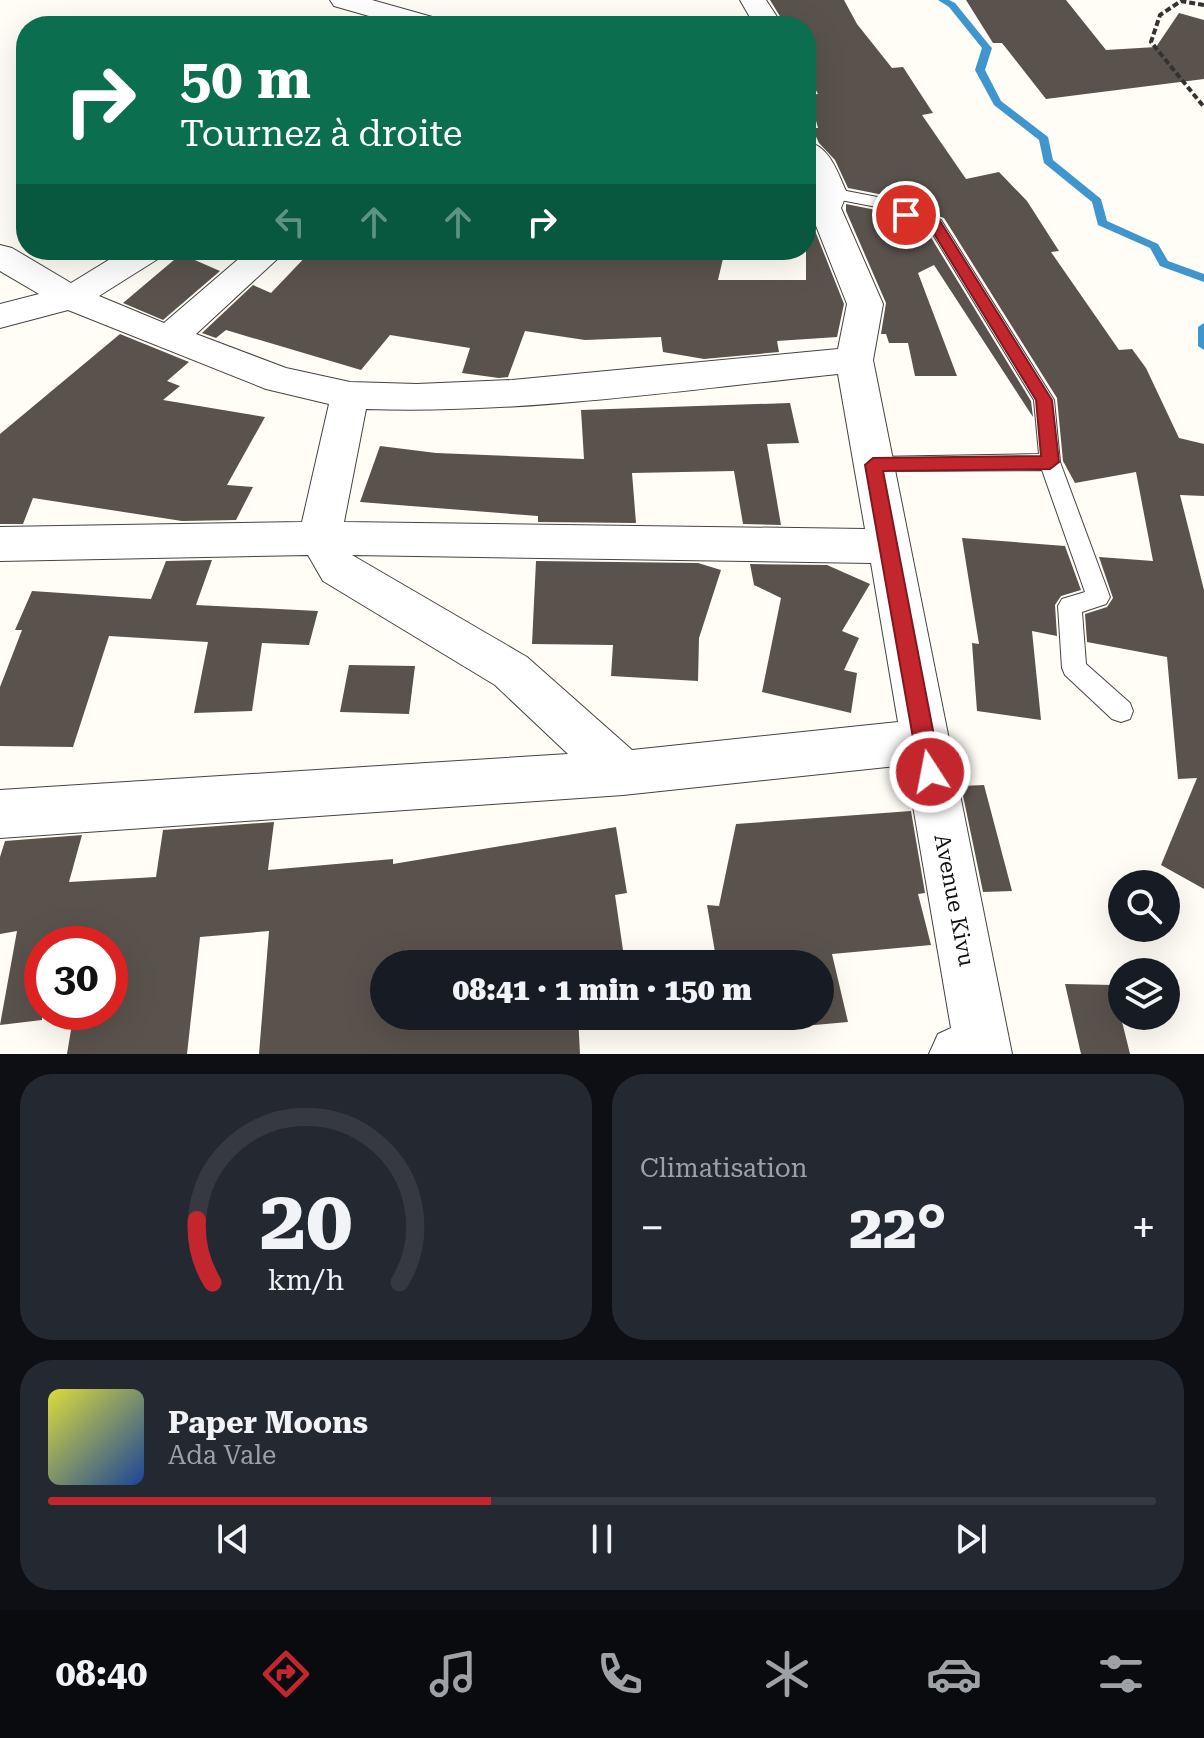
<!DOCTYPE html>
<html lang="fr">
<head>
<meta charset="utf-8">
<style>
  body { margin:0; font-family:"Roboto Serif",serif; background:#242831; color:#f1f3f6; height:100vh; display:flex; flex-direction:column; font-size:30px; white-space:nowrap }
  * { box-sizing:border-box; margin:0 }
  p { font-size:26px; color:#9ea1a6 }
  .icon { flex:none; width:44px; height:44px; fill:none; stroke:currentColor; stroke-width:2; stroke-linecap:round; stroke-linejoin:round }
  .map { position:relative; height:1054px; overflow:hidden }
  .details { display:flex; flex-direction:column; gap:20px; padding:20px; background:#0d0f14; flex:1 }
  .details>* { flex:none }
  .guide { position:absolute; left:16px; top:16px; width:800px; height:244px; border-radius:32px; box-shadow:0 8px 32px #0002; background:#0b6e4f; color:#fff; overflow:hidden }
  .tools { position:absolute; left:1108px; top:870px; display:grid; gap:16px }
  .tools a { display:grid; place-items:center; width:72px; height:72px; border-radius:50%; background:#171b24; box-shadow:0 8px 32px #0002; font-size:40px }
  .speed { position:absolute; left:24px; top:926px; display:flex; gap:16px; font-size:40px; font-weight:700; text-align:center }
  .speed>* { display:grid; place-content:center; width:104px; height:104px; border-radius:50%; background:#171b24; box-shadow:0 8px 32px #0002; line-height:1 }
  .speed .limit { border:12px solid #d22; background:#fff; color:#111 }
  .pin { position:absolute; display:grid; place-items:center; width:68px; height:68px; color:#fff; margin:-34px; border:4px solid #fff; border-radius:50%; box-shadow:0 2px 8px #0007 }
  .me { position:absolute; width:88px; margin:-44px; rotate:349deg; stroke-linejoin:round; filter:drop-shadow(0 0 6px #0008) }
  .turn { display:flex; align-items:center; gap:28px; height:168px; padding:0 32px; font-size:36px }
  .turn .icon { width:104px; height:104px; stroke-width:2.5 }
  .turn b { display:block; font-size:56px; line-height:68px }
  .lanes { display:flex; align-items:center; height:76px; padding:0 32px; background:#0003; justify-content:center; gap:40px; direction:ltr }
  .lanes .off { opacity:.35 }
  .big { font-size:60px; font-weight:800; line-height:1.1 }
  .details .widget { flex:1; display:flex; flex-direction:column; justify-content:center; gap:12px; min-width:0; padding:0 28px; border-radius:32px; background:#242831 }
  .details .dial { align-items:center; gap:0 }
  .dial svg { height:208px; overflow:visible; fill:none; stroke:#363941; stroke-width:7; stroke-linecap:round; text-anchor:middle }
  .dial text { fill:#f1f3f6; stroke:none }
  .song { display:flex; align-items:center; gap:24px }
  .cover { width:96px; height:96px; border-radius:12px; background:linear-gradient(135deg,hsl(60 70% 55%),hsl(220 70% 35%)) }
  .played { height:8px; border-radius:4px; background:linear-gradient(90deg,#c4262e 40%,#363941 40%) }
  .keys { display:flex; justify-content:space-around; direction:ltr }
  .heat { display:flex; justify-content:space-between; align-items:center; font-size:44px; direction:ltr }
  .details .tiles { flex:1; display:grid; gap:20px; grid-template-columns:1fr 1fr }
  .widget:last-child { grid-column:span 2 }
  .trip { position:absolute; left:370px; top:950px; width:464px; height:80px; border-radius:40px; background:#171b24; box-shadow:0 8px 32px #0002; font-weight:800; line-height:80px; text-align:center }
  .dock { display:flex; height:128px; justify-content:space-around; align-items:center; background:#090b0e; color:#9ea1a6 }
  .dock .icon { width:56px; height:56px }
  .dock .on { color:#c4262e }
  .dock b { font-size:36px; color:#f1f3f6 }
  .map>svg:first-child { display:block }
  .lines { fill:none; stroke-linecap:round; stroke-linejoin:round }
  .stream { fill:#3f96cf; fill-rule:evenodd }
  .building { fill:#5a524d }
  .lane-casing { stroke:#444; stroke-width:2 }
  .street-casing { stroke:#444; stroke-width:2 }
  .path { stroke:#333; stroke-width:4; stroke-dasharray:6 3; stroke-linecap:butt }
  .lane { fill:#fff; fill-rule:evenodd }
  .street { fill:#fff; fill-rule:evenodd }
  .route { fill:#c4262e; stroke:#7f191e; stroke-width:2 }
  .labels { text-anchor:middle; stroke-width:8; stroke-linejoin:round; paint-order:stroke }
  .street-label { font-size:22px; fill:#111; stroke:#fff }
</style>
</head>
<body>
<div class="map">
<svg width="1204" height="1054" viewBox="0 0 1204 1054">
  <rect width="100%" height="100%" fill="#fffdf5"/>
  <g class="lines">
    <path class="stream" d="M938 0H949L955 3 990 46 992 48 985 70 1001 101 1048 137 1053 160 1101 199 1107 221 1158 244 1168 261 1204 274V282L1160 266 1150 248 1098 225 1092 202 1044 163 1039 140 994 105 975 70 982 48 949 7Z
      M1204 323V350L1198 346V327Z"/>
  </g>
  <path class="building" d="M770 0H844L857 24 892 68 903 67 933 113 922 115 966 179 999 172 1027 201 1059 251 1051 252 1119 350 1132 349 1146 368 1179 438 1204 444V496L1180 495 1204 590V889L1161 865 1197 778 1178 779 1167 657 1087 642 1085 614 1107 607 1113 598 1099 557 1153 561 1136 472 1075 483 1063 461 1057 398 944 218 913 208 899 198 848 188 835 160 819 143 812 128H818L809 95 818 94 806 72V26H786Z
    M966 0H1066L1106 50 1156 47 1179 13 1204 20V79L1046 99 1002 43H993Z
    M846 204 886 212 899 222 927 231 1031 401 1033 417 934 265 918 273 957 376H915L908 343H889L886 334H881L886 303 846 211Z
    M806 208 844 304 837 337 777 341 779 352 704 359 663 352 661 337 585 340 525 331 508 377 499 378 462 373 470 348 390 335 361 370 226 330 216 338 202 333 253 285 271 293 312 250H725L718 280H806Z
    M181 254 220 271 163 320 123 303Z
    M120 334 189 362 167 381 180 386 163 400 265 417 227 485 253 487 236 520 182 521 33 498 23 524H0V434Z
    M790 403 799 443 767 444 781 525 743 524 734 471 632 473 636 523 538 522V516L360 502 380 446 436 453 584 459 581 410Z
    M962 538 1065 546 1081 590 1061 596 1055 605 1057 636 1032 631 1041 720 977 711 972 643 979 644Z
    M212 560 196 605 318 611 309 645 262 643 252 711 194 713 208 642 109 636 73 747 0 746V687L22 630H15L32 591 151 599 166 561Z
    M536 561 698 563 721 570 699 638 698 681 611 676 613 645 532 644Z
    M750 564 827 565 870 584 842 631 859 638 844 670 857 673 851 713 762 692 781 598 754 585Z
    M349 665 415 666 409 714 340 712Z
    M984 785 1012 891 983 892 961 786Z
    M911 811 925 893 918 894 931 945 832 954 848 1022 770 1029 768 1016H820V964H717L707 905 719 906 736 824Z
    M274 822 268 870 393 859V864L616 827 627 893 615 895 625 964H384V1016H578L580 1054H259L269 931 200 937 187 1054H67L74 1012H110V944H42V1020L0 1025 17 931 0 934V857L5 841 82 835 69 882 156 877 163 830Z
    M1065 984 1113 985 1130 1054H1081Z"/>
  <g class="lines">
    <g class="lane-casing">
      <path id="lane" d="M831 188 898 201 912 211 941 220 1054 400 1060 462 1110 597 1106 604 1082 612 1086 664 1130 703 1133 711 1130 719 1121 722 1112 719 1065 675 1062 668 1058 606 1062 599 1085 592 1042 470 866 471 862 465 866 459 873 457 1039 454 1034 400 929 228 900 219 887 209 825 197 823 193Z"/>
    </g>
    <g class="street-casing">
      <path id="street" d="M330 0H372L443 20 447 26H404L334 6Z
        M740 0H766L783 26H755Z
        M806 141C831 147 837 172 847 193L841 208 883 304 873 360 1012 1054H929L938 1034 951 1028 906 765 623 795 0 838V790L568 754 495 685 323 581 308 555 0 561V527L302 522 329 404 266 389 68 310 0 328V304L39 294 0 271V245L12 248 71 283 125 250H166L161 257 99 296 164 323 249 250H287L196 334 286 368 350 382 417 384 512 380 838 349 847 304 809 208 815 193 806 172ZM838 374 865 529 344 522 366 409C524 414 682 390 838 374ZM352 555 871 563 898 722 632 750 527 657Z"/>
    </g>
    <path class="path" d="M1204 5 1181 1 1160 15 1151 42 1204 107"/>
    <use href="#lane" class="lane"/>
    <use href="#street" class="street"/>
  </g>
  <path class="route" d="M906 211 940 221 1052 400 1059 462 1050 469 883 471 941 772 938 779 930 782 922 779 919 772 865 465 873 458 1041 456 1036 400 930 227 901 218V212Z"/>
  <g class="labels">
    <g class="street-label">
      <text transform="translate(955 900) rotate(79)" y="8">Avenue Kivu</text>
    </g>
  </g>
</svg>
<div class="tools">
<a><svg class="icon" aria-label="search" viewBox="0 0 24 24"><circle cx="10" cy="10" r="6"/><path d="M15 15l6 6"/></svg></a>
<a><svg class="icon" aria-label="layers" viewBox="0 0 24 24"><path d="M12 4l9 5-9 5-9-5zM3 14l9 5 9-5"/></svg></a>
</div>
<div class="speed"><div class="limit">30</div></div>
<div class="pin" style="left:906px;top:215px;background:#d93025"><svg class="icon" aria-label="arrive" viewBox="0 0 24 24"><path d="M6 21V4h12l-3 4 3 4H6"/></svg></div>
<svg class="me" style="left:930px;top:772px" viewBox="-20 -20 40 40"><circle r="17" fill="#c4262e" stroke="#fff" stroke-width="3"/><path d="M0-11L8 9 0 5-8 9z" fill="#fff"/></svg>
<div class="trip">08:41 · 1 min · 150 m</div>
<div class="guide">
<div class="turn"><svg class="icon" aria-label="right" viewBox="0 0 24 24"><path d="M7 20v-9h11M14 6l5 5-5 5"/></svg><div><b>50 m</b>Tournez à droite</div></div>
<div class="lanes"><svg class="icon off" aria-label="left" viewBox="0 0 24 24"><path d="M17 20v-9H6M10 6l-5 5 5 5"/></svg><svg class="icon off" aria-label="ahead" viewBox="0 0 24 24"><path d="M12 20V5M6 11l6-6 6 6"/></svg><svg class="icon off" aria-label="ahead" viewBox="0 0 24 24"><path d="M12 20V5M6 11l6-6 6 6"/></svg><svg class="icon" aria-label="right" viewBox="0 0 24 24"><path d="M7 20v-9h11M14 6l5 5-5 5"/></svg></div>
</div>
</div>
<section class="details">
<div class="tiles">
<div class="widget dial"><svg viewBox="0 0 100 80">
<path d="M14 69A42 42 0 1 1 86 69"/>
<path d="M14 69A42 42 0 0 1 8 45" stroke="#c4262e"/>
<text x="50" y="56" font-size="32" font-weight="700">20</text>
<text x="50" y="72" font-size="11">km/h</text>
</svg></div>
<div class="widget"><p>Climatisation</p>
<div class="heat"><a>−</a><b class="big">22°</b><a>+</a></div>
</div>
<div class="widget">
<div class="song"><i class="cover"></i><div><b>Paper Moons</b><p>Ada Vale</p></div></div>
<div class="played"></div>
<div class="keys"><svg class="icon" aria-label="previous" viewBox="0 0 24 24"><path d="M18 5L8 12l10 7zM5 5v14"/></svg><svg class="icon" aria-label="pause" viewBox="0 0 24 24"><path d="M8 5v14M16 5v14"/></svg><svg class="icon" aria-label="next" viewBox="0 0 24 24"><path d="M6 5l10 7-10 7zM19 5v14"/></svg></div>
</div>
</div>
</section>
<nav class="dock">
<b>08:40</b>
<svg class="icon on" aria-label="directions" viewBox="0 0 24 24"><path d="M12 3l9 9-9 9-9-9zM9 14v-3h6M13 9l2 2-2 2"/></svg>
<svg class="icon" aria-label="music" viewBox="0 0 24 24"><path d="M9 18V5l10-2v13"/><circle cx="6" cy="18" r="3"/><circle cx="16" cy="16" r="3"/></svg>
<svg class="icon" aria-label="phone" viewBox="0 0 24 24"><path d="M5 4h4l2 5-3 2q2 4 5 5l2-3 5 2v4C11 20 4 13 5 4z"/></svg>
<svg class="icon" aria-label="climate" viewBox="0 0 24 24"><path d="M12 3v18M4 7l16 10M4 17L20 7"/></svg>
<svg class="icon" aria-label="car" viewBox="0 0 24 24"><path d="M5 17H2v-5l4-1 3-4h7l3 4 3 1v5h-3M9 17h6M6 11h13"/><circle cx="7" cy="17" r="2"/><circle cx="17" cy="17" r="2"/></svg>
<svg class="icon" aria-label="filters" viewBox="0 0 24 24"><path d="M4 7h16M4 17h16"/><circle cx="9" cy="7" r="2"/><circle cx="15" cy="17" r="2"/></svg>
</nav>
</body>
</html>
